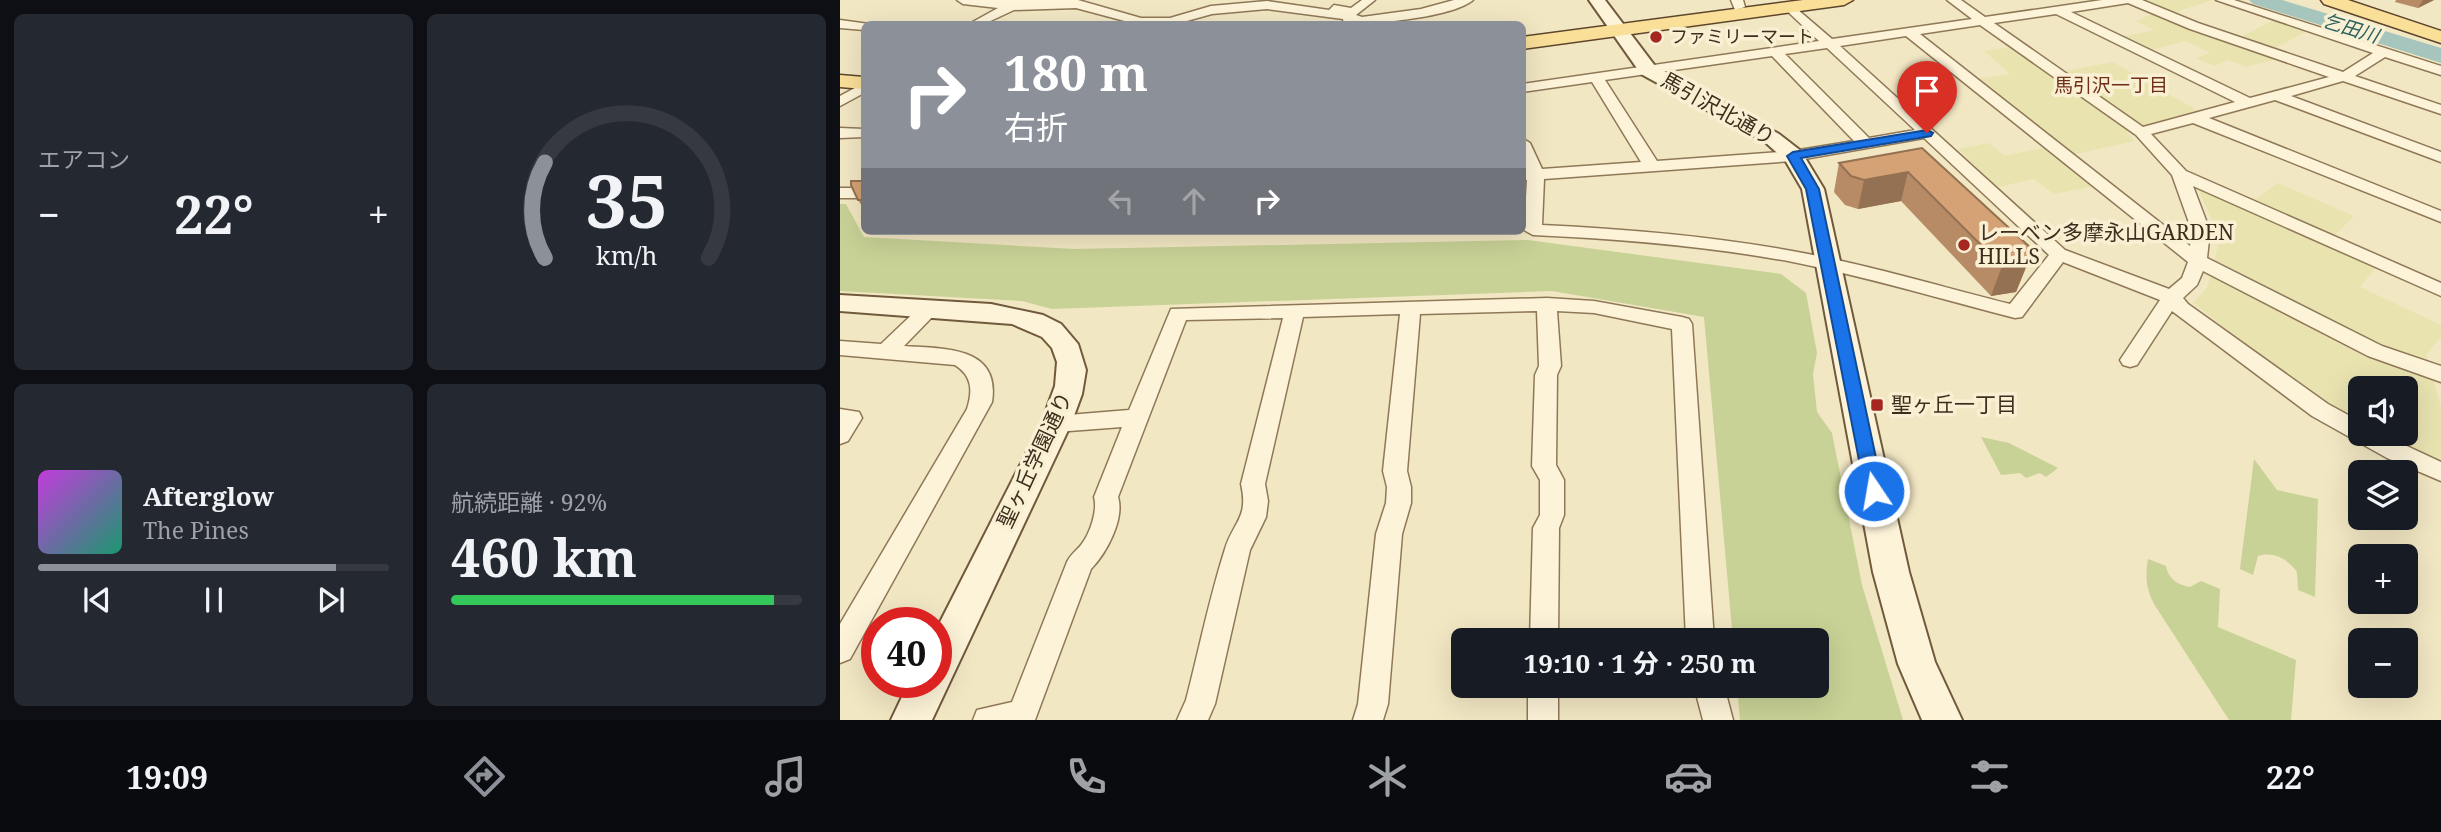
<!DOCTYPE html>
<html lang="ja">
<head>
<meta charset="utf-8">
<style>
  body { margin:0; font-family:"Noto Serif","Noto Sans JP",serif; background:#242831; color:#f1f3f6; height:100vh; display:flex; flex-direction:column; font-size:26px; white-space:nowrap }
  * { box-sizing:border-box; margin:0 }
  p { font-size:23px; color:#9ea1a6 }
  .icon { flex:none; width:38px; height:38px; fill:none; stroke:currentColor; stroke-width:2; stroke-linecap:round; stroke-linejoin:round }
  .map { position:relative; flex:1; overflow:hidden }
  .drawer { display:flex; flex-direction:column; gap:14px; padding:14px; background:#0d0f14; width:840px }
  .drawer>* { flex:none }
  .guide { position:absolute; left:21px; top:21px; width:665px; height:214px; border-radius:10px; box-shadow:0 7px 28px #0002; background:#8c9099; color:#fff; overflow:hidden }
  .buttons { position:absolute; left:1508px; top:376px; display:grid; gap:14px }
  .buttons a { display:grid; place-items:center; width:70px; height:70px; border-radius:10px; background:#171b24; box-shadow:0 7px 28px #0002; font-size:35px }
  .speed { position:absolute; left:21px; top:607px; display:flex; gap:14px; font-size:35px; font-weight:700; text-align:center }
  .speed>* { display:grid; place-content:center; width:91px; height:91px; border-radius:50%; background:#171b24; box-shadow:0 7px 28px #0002; line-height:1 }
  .speed .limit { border:10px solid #d22; background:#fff; color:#111 }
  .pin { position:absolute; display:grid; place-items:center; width:60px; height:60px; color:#fff; margin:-72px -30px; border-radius:50% 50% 50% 0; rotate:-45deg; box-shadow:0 0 7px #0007 }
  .pin .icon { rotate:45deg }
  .me { position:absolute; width:77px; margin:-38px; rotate:348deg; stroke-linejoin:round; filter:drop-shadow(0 0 5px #0008) }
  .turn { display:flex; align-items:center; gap:24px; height:147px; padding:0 28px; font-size:32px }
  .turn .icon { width:91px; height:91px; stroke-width:2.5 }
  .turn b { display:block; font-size:49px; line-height:60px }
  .lanes { display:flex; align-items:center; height:66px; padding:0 28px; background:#0003; justify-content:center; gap:35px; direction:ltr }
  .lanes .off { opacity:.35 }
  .big { font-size:52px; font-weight:700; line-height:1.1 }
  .drawer .widget { flex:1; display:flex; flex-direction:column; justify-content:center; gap:10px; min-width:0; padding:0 24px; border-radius:10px; background:#242831 }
  .drawer .dial { align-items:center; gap:0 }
  .dial svg { height:182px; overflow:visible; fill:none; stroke:#363941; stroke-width:7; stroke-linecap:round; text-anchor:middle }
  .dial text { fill:#f1f3f6; stroke:none }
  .song { display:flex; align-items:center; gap:21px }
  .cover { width:84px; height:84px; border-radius:10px; background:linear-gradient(135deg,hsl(290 70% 55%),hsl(160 70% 35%)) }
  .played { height:7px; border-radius:4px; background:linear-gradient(90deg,#8c9099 85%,#363941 85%) }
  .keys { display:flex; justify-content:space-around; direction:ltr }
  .heat { display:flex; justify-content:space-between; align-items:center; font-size:38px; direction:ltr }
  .charge { height:10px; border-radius:5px; background:linear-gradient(90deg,#34c759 92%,#363941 0) }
  .drawer .tiles { flex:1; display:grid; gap:14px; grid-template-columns:repeat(2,1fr) }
  .trip { position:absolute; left:611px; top:628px; width:378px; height:70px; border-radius:10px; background:#171b24; box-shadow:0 7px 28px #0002; font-weight:700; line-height:70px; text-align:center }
  .tabs { display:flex; height:112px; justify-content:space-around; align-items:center; background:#090b0e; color:#9ea1a6 }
  .tabs .icon { width:49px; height:49px }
  .tabs .current { color:#8c9099 }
  .tabs b { font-size:32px; color:#f1f3f6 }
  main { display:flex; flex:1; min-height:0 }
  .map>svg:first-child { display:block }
  .farmland { fill:#e9e3b0 }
  .green { fill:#c8d296 }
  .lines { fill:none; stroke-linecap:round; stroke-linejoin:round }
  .river { fill:#a6c5bd; fill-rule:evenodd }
  .street-casing { stroke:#8f7858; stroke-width:3 }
  .secondary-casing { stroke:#71593b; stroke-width:4 }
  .primary-casing { stroke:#5d452c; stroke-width:3 }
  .street { fill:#fcf3d8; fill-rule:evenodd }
  .secondary { fill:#fcf3d8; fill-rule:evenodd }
  .primary { fill:#f9df98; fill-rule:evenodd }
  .wall { fill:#b68b65 }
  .shaded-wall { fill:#947152 }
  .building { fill:#d4a275; stroke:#947152; stroke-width:2 }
  .route { fill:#1a73e8; stroke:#114b97; stroke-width:2 }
  .poi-dot { fill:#a42721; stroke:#f9f0d4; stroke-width:2.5 }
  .labels { text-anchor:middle; stroke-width:7; stroke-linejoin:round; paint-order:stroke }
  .far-poi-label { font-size:18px; fill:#3e2e1d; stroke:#f9f0d4; text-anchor:start }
  .far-water-label { font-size:19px; font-style:italic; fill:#2b5f5e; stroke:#f9f0d4 }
  .far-neighbourhood-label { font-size:19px; fill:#6f2e18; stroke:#f9f0d4 }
  .street-label { font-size:21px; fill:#3e2e1d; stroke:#f9f0d4 }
  .poi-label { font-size:21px; fill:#3e2e1d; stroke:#f9f0d4; text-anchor:start }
</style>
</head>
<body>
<main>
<section class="drawer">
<div class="tiles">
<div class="widget"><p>エアコン</p>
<div class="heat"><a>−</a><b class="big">22°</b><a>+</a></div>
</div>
<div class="widget dial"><svg viewBox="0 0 100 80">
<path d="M14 69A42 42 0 1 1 86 69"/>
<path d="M14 69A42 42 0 0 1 14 27" stroke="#8c9099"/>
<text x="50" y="56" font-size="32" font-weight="700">35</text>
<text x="50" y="72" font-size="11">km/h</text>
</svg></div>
<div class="widget">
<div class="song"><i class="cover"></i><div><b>Afterglow</b><p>The Pines</p></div></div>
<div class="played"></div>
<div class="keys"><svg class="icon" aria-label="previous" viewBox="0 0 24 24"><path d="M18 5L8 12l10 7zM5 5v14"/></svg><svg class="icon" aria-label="pause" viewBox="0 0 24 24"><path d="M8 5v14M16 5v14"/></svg><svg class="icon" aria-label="next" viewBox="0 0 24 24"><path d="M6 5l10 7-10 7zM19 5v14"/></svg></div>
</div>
<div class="widget"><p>航続距離 · 92%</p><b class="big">460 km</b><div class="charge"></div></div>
</div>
</section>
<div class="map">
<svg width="1601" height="720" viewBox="0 0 1601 720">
  <rect width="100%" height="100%" fill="#f2e7c3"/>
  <path class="farmland" d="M1300 0H1373L1332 13 1391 42 1434 20 1467 31 1426 53 1441 58 1406 67 1389 60 1374 66 1356 58 1370 53 1346 41 1311 50 1281 37 1314 30 1296 21 1321 10Z
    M1172 47 1210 74 1273 62 1360 112 1286 132 1295 141 1223 157 1256 186 1214 194 1194 179 1158 187 1118 149 1149 143 1165 156 1219 144 1137 79 1170 74 1144 51Z
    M1438 183 1514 216 1486 244 1537 266 1520 287 1601 325V338L1586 354 1601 407V461L1542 434H1566V388H1521V422L1442 373 1353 303 1367 288 1380 238 1358 189 1402 209Z"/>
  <path class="green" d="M0 204H6L24 237 235 249 688 240 941 274 966 293 977 353 973 374 977 412 992 433 1022 585 1063 720H900L897 686H976V640H893L864 317 712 291 212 309 182 301 0 291Z
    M1141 437 1169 443 1218 468 1206 477 1200 473 1186 478 1180 473 1161 475Z
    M1414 459 1437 490 1478 499 1475 597 1458 590 1457 572C1448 559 1434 551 1418 556L1413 575 1400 569Z
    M1308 559 1326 566C1328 579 1338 585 1350 587L1361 581 1380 589 1378 627 1456 660 1451 720H1389L1314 604C1306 588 1305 577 1308 559Z"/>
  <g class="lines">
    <path class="river" d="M1409 0H1442L1601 48V63L1413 4Z"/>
    <g class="street-casing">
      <path id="street" d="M117 0H238L301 18H330L371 6 427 1 489 10 494 5 511 8 522 0H535L516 15 522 17 581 9 614 0H633C611 18 533 24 504 24L503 19 427 9 372 14 336 24H296L236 8 174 10 144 24H129L158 8 123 4Z
        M891 0H903L905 7 895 10Z
        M1107 0H1121L1145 17 1262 0H1302L1358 23 1503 72 1533 53 1376 0H1394L1601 66V75L1545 57 1515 76 1601 105V114L1503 81 1451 96 1601 152V162L1435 100 1369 118 1601 211V222L1353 123 1311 134 1346 171 1601 283V296L1353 186 1370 231 1367 258 1542 346 1601 366V382L1528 356 1363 271 1357 285 1343 298 1348 304 1488 404 1521 422V434H1541L1601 462V481L1547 458 1472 416 1332 311 1297 365 1290 367 1283 365 1280 360 1320 300 1223 262 1182 317 1175 318C1101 299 1028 277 953 262 867 246 780 239 693 235L684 230 687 180 682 179V171L686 170 682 162V138L690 143 702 169 801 162 752 82 682 92V84L979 41 946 10V4L950 3 992 39 1132 19ZM1288 3 1350 29 1489 77 1410 98 1231 12ZM1216 14 1395 102 1303 127 1154 23ZM1140 25 1296 135 1332 175 1352 231 1350 246 1080 34ZM1066 36 1348 262 1342 278 1329 289 1225 250 1000 46ZM987 48 1075 130 1029 138 945 54ZM932 56 1014 141 953 151 817 161 765 80ZM1084 138 1209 255 1170 304C1098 286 1026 264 952 251 870 236 786 229 702 225L704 179 953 161Z
        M0 20 29 24H24V30L0 28Z
        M24 83V93L0 106V96Z
        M0 128 24 129V137L0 138Z
        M0 188H24V198H0Z
        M707 298 754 301 842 317 849 319 852 324 874 640H846L832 329 754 313 717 311 721 366 717 375 716 465 724 480V515L719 528 718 640H690L693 528 700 515V480L692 466 695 375 699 366 697 311 580 314 567 471 571 487V503L562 534 548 704 543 720H513L518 704 536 534 546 503 547 487 543 471 560 314 463 317 425 484 428 501 426 517 410 550 375 704 368 720H337L346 700C359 650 369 599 385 549 393 522 409 518 401 484L443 318 346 320 278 497C285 519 266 554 251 569L195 720H133L137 710 172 702 227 562C231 554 236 551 241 545 250 534 258 510 254 497L282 427 216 432 208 430 205 424 208 418 216 416 289 410 331 309Z
        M90 303 97 304 100 309 64 346C102 349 161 345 152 402L10 659 0 663V624L127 409C133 390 132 376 115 365L0 355V341L41 344 83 304Z
        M0 409 19 412 22 418 8 441 0 444Z
        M688 686H718V720H688Z
        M854 686H884L893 720H863Z"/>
    </g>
    <g class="secondary-casing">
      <path id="secondary" d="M749 0H765L815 66 939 134 961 151 984 189 1069 572 1095 662 1122 720H1082L1058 664 1033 572 962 189 945 160 925 142 801 74Z
        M0 295 151 304 203 315 221 324 238 344 246 370 242 394 231 424 92 720H51L69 682H96V630L201 424 215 386 217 362 212 348 202 337 172 324 0 311Z"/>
    </g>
    <g class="primary-casing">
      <path id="primary" d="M963 0H1013L1004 5 682 49V37Z
        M1481 0H1508L1601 31V43L1484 4Z
        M0 75 24 77V89L0 87Z"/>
    </g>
    <use href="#street" class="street"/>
    <use href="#secondary" class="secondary"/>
    <use href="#primary" class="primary"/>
  </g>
  <path class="wall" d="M1556 0H1594L1578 8 1555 2Z
    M1082 148 1193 250 1176 292 1151 296 1061 201 1018 209 1005 205 994 192 999 163Z
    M24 181V209L18 200Z"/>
  <path class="shaded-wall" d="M1583 0H1594L1578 8Z
    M1068 172 1061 201 1018 209 1024 180Z
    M1193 250 1176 292 1151 296 1162 266Z"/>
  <path class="building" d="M1082 148 1193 250 1188 261 1162 266 1068 172 1024 180 1011 176 999 163Z
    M11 181H24V200H18L11 185Z"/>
  <path class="route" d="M1087 130 1093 133 1091 136 961 158 979 189 1043 491 1041 497 1034 499 1028 497 1025 491 966 189 947 156 953 152Z"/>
  <g class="poi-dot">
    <circle cx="816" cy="37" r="7"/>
    <circle cx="1124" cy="245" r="7"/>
    <rect x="1030" y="398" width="14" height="14" rx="3.5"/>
  </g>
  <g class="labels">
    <g class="far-poi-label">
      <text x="830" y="43">ファミリーマート</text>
    </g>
    <g class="far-water-label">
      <text transform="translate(1511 28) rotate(17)" y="7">乞田川</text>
    </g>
    <g class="far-neighbourhood-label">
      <text x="1271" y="92">馬引沢一丁目</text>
    </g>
    <g class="street-label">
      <text transform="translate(878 109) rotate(29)" y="7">馬引沢北通り</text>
      <text transform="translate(195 460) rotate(-65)" y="7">聖ヶ丘学園通り</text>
    </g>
    <g class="poi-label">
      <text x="1138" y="240">レーベン多摩永山GARDEN<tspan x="1138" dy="24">HILLS</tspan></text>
      <text x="1051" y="412">聖ヶ丘一丁目</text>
    </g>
  </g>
</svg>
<div class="buttons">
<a><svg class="icon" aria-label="sound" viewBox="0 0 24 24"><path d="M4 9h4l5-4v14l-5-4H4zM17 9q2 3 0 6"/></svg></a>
<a><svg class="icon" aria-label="layers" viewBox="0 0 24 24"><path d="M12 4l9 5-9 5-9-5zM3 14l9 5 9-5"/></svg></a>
<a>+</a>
<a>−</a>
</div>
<div class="speed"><div class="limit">40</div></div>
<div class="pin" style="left:1087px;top:133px;background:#d93025"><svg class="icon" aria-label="arrive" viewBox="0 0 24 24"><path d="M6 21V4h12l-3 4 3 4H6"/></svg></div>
<svg class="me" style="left:1034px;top:491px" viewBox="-20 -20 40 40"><circle r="17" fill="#1a73e8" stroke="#fff" stroke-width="3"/><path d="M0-11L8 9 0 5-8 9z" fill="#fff"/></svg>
<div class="trip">19:10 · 1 分 · 250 m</div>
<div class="guide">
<div class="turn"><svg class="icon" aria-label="right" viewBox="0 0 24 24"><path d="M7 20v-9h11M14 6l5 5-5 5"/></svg><div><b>180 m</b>右折</div></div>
<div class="lanes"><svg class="icon off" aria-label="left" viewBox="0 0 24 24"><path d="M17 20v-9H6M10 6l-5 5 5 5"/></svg><svg class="icon off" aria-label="ahead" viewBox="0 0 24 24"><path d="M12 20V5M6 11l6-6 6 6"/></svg><svg class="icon" aria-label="right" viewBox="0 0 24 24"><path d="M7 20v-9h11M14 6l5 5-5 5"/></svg></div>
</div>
</div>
</main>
<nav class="tabs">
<b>19:09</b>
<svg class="icon current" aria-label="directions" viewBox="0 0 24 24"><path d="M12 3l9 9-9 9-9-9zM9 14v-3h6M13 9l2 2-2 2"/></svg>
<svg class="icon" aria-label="music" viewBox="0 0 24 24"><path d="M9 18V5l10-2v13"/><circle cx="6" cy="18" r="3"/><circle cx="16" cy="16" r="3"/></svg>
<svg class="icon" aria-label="phone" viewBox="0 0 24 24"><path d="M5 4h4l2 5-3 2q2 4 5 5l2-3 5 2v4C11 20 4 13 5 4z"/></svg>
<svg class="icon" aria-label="climate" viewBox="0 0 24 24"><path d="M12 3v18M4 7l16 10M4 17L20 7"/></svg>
<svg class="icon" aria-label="car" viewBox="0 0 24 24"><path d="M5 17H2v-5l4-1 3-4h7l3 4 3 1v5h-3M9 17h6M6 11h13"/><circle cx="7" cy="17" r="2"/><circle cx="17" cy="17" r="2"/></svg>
<svg class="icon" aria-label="filters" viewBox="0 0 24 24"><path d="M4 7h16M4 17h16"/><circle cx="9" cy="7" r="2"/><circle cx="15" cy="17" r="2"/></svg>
<b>22°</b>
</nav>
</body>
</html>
